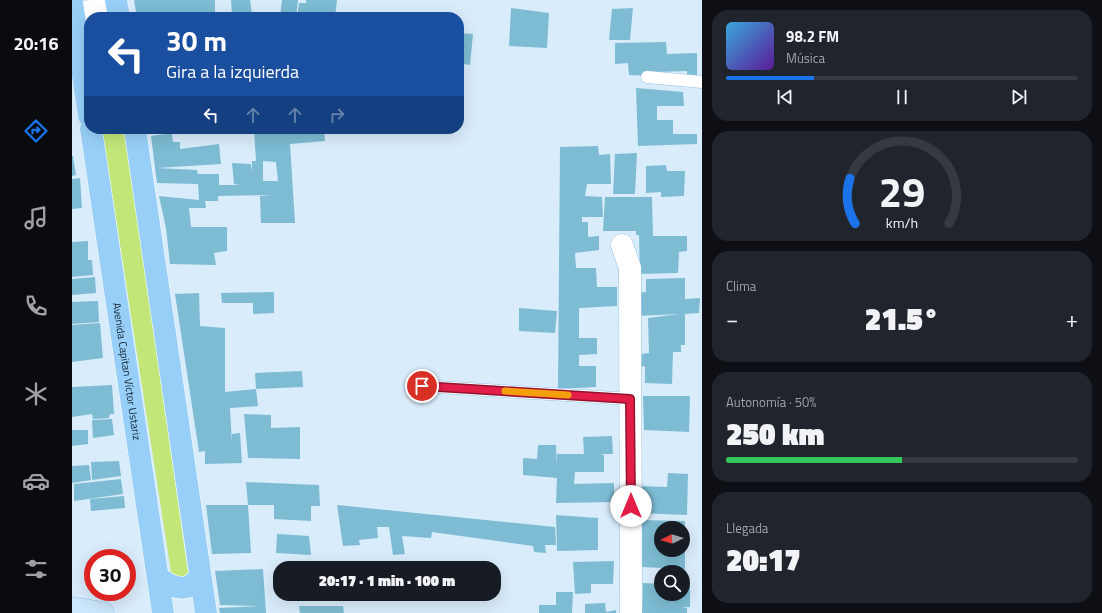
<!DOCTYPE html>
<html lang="es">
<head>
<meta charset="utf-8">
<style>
  body { margin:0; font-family:"Titillium Web",sans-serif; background:#20242c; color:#f1f3f6; height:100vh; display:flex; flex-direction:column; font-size:15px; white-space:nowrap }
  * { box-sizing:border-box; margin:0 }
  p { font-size:13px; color:#9ea1a6 }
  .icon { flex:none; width:22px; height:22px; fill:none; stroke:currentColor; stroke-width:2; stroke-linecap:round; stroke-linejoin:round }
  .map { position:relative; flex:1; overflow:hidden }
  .drawer { display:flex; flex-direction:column; gap:10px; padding:10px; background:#0d0f14; width:400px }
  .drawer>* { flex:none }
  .banner { position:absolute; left:12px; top:12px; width:380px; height:122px; border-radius:16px; box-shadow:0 4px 16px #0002; background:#1a4fa0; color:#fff; overflow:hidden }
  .needle { width:26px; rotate:265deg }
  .buttons { position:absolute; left:582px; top:521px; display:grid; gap:8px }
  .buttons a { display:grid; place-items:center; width:36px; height:36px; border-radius:50%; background:#171b24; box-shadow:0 4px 16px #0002; font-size:20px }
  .speed { position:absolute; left:12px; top:549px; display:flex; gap:8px; font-size:20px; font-weight:700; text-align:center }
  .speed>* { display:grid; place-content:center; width:52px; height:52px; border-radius:50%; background:#171b24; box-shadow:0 4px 16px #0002; line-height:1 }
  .speed .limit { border:6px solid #d22; background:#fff; color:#111 }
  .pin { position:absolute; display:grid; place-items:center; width:34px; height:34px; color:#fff; margin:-17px; border:2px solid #fff; border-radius:50%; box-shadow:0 1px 4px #0007 }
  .me { position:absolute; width:44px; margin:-22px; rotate:0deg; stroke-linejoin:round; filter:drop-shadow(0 0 3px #0008) }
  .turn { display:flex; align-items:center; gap:14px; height:84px; padding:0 16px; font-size:18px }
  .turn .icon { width:52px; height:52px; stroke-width:2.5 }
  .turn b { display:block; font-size:28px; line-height:34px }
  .lanes { display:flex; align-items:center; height:38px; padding:0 16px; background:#0003; justify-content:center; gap:20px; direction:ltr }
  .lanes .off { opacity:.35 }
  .big { font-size:30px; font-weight:800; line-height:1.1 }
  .drawer .card { flex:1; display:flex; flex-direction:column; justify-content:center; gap:6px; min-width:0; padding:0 14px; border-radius:16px; background:#20242c }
  .drawer .dial { align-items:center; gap:0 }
  .dial svg { height:104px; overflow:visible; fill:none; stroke:#363941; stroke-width:7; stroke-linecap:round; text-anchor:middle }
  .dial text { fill:#f1f3f6; stroke:none }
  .song { display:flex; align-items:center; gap:12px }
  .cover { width:48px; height:48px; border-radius:6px; background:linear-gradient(135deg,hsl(200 70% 55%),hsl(270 70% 35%)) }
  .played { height:4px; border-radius:2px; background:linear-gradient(90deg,#1a73e8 25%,#363941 25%) }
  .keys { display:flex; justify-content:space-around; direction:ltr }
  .heat { display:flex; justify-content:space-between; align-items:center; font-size:22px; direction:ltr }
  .charge { height:6px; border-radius:3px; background:linear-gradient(90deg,#34c759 50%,#363941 0) }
  .trip { position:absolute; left:201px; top:561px; width:228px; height:40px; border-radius:16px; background:#171b24; box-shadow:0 4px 16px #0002; font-weight:800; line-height:40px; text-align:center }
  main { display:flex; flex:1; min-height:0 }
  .tabs { display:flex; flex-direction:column; width:72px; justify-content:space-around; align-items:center; background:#090b0e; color:#9ea1a6 }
  .tabs .icon { width:28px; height:28px }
  .tabs .selected { color:#1a73e8 }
  .tabs b { font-size:18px; color:#f1f3f6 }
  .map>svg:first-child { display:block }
  .green { fill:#c3e679 }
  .building { fill:#7dbcd3; fill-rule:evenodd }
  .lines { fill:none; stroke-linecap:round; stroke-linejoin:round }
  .lane-casing { stroke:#95c3e9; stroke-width:13 }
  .street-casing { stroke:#95c3e9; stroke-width:23 }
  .secondary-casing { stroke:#95c3e9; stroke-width:23 }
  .primary-casing { stroke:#fff; stroke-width:23 }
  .lane { stroke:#fff; stroke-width:12 }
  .street { stroke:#fff; stroke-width:22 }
  .secondary { stroke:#cce7fb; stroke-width:22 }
  .primary { stroke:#98cff8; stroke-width:22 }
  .route-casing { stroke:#92132f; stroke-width:10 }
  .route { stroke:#e11d48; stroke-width:7 }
  .slow { stroke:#f59e0b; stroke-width:7 }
  .labels { text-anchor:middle; stroke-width:3.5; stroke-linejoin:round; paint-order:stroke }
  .street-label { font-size:11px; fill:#112332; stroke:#fff }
</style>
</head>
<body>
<main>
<nav class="tabs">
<b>20:16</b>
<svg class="icon selected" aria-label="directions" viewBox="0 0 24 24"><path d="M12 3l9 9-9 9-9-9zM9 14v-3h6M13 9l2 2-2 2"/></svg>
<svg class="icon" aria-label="music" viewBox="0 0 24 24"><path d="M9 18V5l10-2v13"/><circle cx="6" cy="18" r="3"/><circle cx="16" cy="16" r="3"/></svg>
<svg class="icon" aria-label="phone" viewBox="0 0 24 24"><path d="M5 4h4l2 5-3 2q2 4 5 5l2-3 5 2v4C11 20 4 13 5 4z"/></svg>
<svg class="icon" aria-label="climate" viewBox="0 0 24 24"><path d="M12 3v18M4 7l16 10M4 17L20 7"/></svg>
<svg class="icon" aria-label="car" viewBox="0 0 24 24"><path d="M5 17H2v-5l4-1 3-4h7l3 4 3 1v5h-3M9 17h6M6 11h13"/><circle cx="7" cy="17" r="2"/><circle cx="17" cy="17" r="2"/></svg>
<svg class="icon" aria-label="filters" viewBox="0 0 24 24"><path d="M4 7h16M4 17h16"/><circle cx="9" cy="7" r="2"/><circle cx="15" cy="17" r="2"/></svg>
</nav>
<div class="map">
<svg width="630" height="613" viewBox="0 0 630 613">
  <rect width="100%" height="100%" fill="#d9ecfb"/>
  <path class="green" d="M30 129H53L116 573 113 577H101L99 572Z"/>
  <path class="building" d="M62 0H143V17H65Z
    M159 0H178L180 14 201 16V17H160Z
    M210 0H226L224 17H208Z
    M234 0H265L263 17H225L227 3H234Z
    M439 8 477 13 475 48 437 46Z
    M561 8 558 40H537L540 9Z
    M387 33 401 34 398 65 387 63Z
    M594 42 595 54 625 53V77H615V71L584 72 583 76 557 75 556 63 543 64V43Z
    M564 88 611 92 612 106H585V120H601V134H625V144L566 146Z
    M182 129H252L253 141 218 144 223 223H189L188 196 199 195 146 196V201H133L134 208H117L119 227H155V251L142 253 144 265 98 264 94 228 87 196 127 200 126 184 85 183 79 136 100 133 101 142H108V149L147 144 149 164 85 168 125 170 126 174H147V185H167L162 184 160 163 179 164 180 173V161H184ZM191 161 204 162 206 181H191Z
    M526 146 527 155 538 154 539 184H515L513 196 530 197 531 217H510V222H516V237L527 236V250L503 253 504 268H524L525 287H545V306L507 308V338H525V354L507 355V366H524V387L486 389 488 147Z
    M565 153 563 194H541L543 154Z
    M0 156H1L4 175 0 176Z
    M594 165 595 171H613L612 196 589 197V192L574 193V166Z
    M8 178 10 208 0 209V179Z
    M533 197H580L581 236H615V251L607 252 606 273 568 274 567 235H564V231H531Z
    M16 241V260H20L21 275 0 277V242Z
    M23 277 24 293 0 295V279Z
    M613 278V299L628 298 627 313 613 314V345H609V352H601L600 384 573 383V366L569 367V354L577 353 576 318 607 314 565 316 564 293 574 292V279Z
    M202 292V313L181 314V303H150L149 293Z
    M127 293 128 326 153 328V392L184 389 186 406 158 408 160 444V434L168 433 170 463 133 464V451L127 452 103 294Z
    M26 301 27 322 0 324V302Z
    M447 308 485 311 483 333 447 331Z
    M28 323 31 358 0 362V325Z
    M230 371 231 387 184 389 183 373Z
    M40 385 42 414H38L37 418 21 419 20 414 0 417V387Z
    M571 396H618L617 432 572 430Z
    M172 414 199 415V428L228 427V459L176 458Z
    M40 419 42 435 21 438 20 420Z
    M0 430H16V444L0 446Z
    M540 436 541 454H528L532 455V472H503L502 484 542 483V502L484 503 485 478 451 475V458L465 459 466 445H484L485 467V454H512L511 437Z
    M47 461 49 476 20 480 19 462Z
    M17 465 19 480 0 483V466Z
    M596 473 616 474 615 515 565 513V486L595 487Z
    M49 479 51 494 2 501V484Z
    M174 482 247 485 248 506H230H239V521L202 519V505H176Z
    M52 496 53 508 19 511 18 499Z
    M134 505H176L179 553 140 554Z
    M265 505 483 527 484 545H473L474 553 462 552 461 546 360 532 359 538 330 536 333 554 321 555 317 527H305L306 538 287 540 288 545 271 546Z
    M484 515 526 518V550L485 551Z
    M566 520 613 521V569L569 567ZM589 528H611V550H589Z
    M205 534 237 536 239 555 204 553Z
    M542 561 541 584H519V593L503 594 501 562Z
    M425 566 426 589H422V568H408V567Z
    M191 569 194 613H148L147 608 188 606 148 605 143 571Z
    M571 583 589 584V594H611V584H618V607H610L615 608V613H570Z
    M484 592H501L500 613H467V605H484Z
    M533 603 534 612 544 610V613H513V604Z
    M227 606H271L272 613H228Z"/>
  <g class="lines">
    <g class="lane-casing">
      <path id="lane" d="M575 77 630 82
        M349 386 559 399"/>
    </g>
    <g class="street-casing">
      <path id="street" d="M0 13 45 8
        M550 245 558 268 559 613"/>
    </g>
    <g class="secondary-casing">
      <path id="secondary" d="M0 608 31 613"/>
    </g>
    <g class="primary-casing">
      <g id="primary">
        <path d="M44 0 47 17"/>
        <path d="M0 3 17 116"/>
        <path id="s1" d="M19 129 91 613"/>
        <path d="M63 129 134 613"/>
        <path d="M87 578C95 584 107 591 118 586 121 584 125 580 128 577"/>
      </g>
    </g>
    <use href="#lane" class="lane"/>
    <use href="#street" class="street"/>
    <use href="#secondary" class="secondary"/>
    <use href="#primary" class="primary"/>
  </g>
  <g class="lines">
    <g class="route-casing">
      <path id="route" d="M350 386 558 399 559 506"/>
    </g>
    <use href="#route" class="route"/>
    <path class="slow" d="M433 391 496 395"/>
  </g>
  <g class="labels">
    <g class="street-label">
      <text dy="4" stroke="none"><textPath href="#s1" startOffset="245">Avenida Capitan Víctor Ustariz</textPath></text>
    </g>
  </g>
</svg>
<div class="buttons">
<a><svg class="needle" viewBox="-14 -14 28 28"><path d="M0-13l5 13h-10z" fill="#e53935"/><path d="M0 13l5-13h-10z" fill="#9ea1a6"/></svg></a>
<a><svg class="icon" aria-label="search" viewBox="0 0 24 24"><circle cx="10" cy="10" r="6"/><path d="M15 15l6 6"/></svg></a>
</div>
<div class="speed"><div class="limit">30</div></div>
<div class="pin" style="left:350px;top:386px;background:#d93025"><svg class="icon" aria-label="arrive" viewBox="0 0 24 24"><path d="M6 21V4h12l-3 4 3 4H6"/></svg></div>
<svg class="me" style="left:559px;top:506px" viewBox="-20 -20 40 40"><circle r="19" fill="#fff"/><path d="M0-13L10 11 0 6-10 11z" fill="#e11d48"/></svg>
<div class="trip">20:17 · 1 min · 100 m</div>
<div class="banner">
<div class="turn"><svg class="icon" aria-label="left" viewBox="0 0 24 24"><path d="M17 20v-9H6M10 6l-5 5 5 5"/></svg><div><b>30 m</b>Gira a la izquierda</div></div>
<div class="lanes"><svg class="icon" aria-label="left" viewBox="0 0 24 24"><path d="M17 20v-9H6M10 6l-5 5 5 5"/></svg><svg class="icon off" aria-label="ahead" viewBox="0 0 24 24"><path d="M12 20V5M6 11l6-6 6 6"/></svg><svg class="icon off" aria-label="ahead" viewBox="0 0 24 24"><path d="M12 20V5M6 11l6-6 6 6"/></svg><svg class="icon off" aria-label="right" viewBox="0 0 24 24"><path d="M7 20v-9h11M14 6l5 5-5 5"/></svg></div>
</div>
</div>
<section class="drawer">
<div class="card">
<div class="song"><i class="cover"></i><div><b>98.2 FM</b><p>Música</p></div></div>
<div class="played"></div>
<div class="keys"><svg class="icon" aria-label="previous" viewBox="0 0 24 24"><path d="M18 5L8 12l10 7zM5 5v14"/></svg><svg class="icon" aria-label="pause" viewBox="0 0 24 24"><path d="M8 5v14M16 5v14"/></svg><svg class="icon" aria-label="next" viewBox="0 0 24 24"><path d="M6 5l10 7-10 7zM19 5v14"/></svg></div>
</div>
<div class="card dial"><svg viewBox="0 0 100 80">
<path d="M14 69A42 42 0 1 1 86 69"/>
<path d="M14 69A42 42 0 0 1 10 34" stroke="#1a73e8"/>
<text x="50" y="56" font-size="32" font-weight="700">29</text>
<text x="50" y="72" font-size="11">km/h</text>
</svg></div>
<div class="card"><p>Clima</p>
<div class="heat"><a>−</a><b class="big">21.5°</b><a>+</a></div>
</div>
<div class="card"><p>Autonomía · 50%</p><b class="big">250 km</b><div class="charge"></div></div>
<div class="card"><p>Llegada</p><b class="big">20:17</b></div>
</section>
</main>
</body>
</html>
